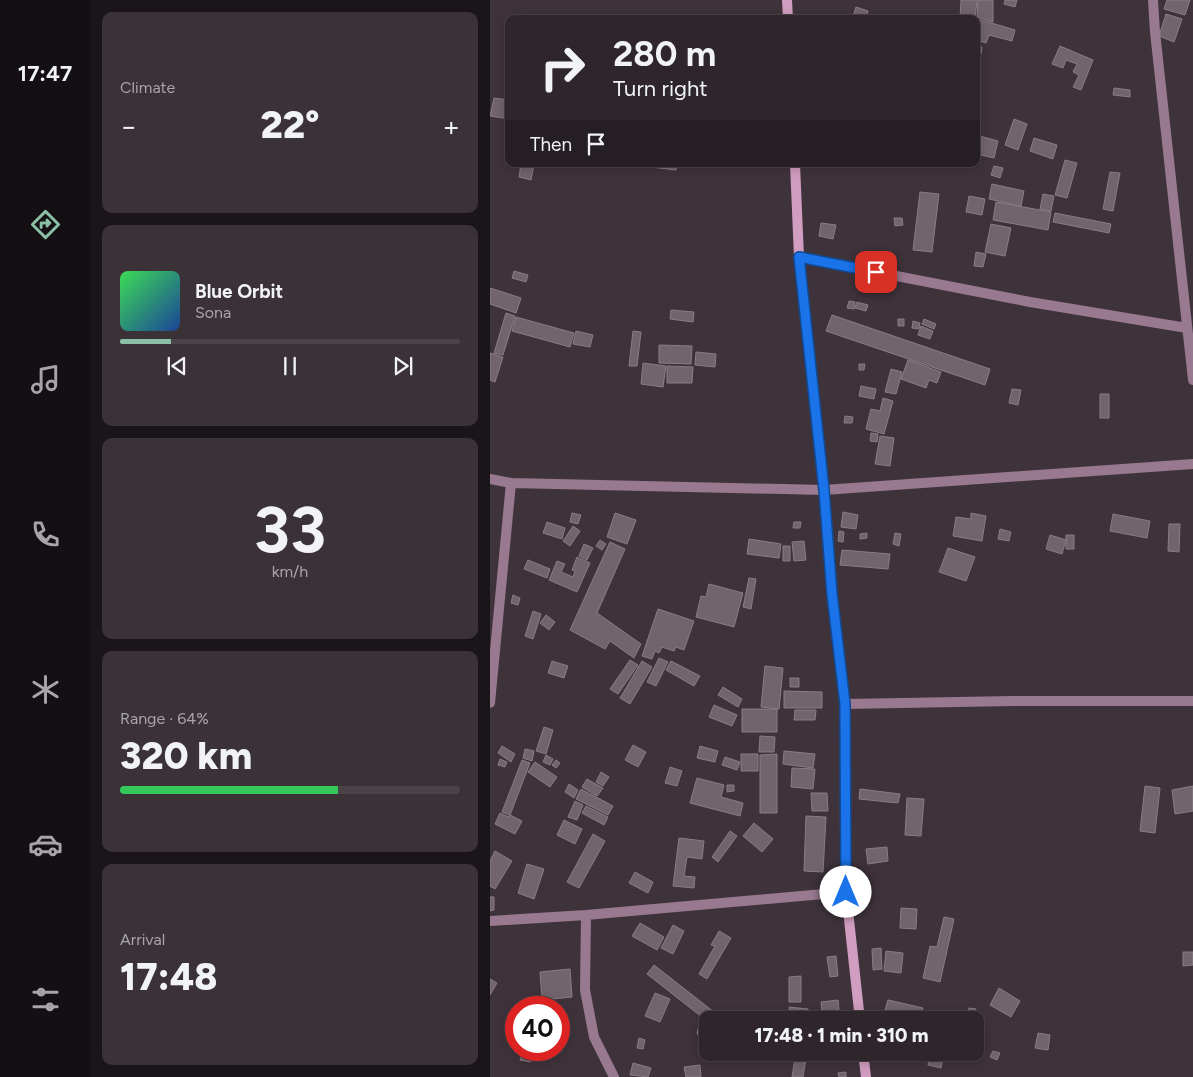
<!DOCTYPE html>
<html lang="en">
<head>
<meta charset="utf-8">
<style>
  body { margin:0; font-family:Figtree,sans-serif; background:#3b3238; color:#f1f3f6; height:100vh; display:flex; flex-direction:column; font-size:19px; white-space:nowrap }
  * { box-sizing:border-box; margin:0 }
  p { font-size:16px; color:#a7a5a9 }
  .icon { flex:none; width:28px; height:28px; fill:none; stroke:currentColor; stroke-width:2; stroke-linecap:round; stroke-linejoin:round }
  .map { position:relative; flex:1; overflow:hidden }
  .details { display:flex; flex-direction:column; gap:12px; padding:12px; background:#1a1518; width:400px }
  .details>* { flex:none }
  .banner { position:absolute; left:15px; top:15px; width:475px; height:152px; border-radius:10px; box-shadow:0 2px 12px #0003,0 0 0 1px #4a4348; background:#2f262c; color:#f1f3f6; overflow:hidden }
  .speed { position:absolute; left:15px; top:996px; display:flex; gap:10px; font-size:25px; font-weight:700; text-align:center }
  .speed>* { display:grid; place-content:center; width:65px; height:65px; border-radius:50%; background:#2f262c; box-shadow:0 2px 12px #0003,0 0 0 1px #4a4348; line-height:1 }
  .speed .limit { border:8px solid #d22; background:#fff; color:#111 }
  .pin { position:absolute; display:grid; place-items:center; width:42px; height:42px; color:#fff; margin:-21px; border-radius:10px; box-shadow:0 2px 8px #0006 }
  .me { position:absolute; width:55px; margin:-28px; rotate:0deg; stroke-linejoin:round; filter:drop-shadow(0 0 4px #0008) }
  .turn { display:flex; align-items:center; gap:18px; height:105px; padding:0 25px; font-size:22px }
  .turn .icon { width:65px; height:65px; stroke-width:2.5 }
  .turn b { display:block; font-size:35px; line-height:42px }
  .then { display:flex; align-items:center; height:48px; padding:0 25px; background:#0003; gap:10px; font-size:19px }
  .big { font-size:38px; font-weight:800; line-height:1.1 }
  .details .card { flex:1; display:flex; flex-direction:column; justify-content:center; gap:8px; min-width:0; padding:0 18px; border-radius:10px; background:#3b3238 }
  .details .dial { align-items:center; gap:0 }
  .dial b { font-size:65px; line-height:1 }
  .song { display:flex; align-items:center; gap:15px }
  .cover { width:60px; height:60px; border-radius:8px; background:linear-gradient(135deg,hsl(130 70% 55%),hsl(220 70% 35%)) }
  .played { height:5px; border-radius:2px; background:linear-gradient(90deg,#8abfa5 15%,#4a4348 15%) }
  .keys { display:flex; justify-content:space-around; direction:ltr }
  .heat { display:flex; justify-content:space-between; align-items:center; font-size:28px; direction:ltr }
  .charge { height:8px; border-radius:4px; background:linear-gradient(90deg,#34c759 64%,#4a4348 0) }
  .trip { position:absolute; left:209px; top:1011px; width:285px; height:50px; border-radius:10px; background:#2f262c; box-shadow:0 2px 12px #0003,0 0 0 1px #4a4348; font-weight:800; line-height:50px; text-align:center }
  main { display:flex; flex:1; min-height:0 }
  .tab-bar { display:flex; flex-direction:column; width:90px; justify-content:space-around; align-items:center; background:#130f12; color:#a7a5a9 }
  .tab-bar .icon { width:35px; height:35px }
  .tab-bar .active { color:#8abfa5 }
  .tab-bar b { font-size:22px; color:#f1f3f6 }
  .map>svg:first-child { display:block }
  .building { fill:#72646d; stroke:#8a7c85 }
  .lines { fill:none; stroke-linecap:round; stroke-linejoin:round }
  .street { stroke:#99798f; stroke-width:10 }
  .secondary { stroke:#d19dc0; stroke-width:10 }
  .route-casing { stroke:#114b97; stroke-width:12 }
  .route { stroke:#1a73e8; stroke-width:9 }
</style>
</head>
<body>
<main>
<nav class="tab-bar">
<b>17:47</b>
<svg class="icon active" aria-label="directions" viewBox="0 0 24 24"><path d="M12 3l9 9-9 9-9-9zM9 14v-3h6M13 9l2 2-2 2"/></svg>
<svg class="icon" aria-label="music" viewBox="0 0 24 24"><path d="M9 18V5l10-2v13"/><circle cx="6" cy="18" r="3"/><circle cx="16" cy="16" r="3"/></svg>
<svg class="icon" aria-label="phone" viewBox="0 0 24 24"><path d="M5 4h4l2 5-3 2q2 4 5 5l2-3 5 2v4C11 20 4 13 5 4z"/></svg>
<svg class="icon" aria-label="climate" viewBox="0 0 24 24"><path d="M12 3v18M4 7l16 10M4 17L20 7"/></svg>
<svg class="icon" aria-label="car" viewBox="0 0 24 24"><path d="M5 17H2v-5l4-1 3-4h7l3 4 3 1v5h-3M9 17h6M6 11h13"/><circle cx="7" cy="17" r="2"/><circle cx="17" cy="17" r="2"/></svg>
<svg class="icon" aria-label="filters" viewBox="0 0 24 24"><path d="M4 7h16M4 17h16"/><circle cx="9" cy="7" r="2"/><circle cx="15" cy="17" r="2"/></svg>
</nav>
<section class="details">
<div class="card"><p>Climate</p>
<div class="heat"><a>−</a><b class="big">22°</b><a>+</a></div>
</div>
<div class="card">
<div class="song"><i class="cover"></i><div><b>Blue Orbit</b><p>Sona</p></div></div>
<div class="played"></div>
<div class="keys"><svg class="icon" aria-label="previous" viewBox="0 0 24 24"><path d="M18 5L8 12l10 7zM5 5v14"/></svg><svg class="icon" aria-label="pause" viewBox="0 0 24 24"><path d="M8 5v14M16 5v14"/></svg><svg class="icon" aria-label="next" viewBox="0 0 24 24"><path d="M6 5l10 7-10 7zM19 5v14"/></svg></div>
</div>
<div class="card dial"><b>33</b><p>km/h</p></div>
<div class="card"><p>Range · 64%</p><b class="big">320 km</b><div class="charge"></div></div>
<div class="card"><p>Arrival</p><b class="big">17:48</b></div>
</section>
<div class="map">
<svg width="703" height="1077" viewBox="0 0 703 1077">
  <rect width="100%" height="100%" fill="#3f333b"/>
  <path class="building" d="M471 0H487L485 19H470Z
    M488 0H503V22L487 17Z
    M515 0H527L525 7 514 4Z
    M677 0H700L695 15 674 9Z
    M366 7 378 11 376 19 363 17Z
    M676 14 692 19 684 42 669 36Z
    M488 19 525 30 522 41 499 35 496 43 486 40V26Z
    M570 46 603 60 591 90 583 87 589 75 583 72 587 64 576 60 573 68 562 64Z
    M486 47H492L491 54H486Z
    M624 88 640 90V97L623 95Z
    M4 98 19 100V119L0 116Z
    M524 119 537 124 528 150 515 145Z
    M486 135 508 141 504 158 486 154Z
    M544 138 567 145 563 159 540 151Z
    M575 160 587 163 577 198 565 195Z
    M31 164H44L41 180 29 177Z
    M161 164H187L186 170 161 167Z
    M504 166 513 168 510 178 501 175Z
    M620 172 630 173 623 211 613 209Z
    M502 184 534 191 531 206 499 199Z
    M430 192 449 194 442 252 423 250Z
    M553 194 564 196 561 211 550 209Z
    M479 196 495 199 492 215 476 212Z
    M506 202 561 212 558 230 503 220Z
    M565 213 621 224 619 233 563 222Z
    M404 218H412L413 225 405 226Z
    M331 223 346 225 343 239 329 236Z
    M501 224 521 228 515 256 495 252Z
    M486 252 496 254 493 267 484 266Z
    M24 271 38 275 36 282 22 278Z
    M0 288 31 298 26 313 0 304Z
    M359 301 365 302 364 309 357 308Z
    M367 302 378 305 376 311 365 308Z
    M181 310 204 312 203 322 180 319Z
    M16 313 25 316 13 355 4 353Z
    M342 315 500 369 495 385 336 331Z
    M26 317 84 333 80 347 22 331Z
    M408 319H414V326H408Z
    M434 319 446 324 444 329 432 324Z
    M423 321 430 323 429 329 422 328Z
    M431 326 443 331 440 339 428 335Z
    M86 331 103 335 100 347 83 344Z
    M143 331 151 332 147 366H139Z
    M169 345 202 346 201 364 169 363Z
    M206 352 226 354 225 367 205 365Z
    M0 353 13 357 5 382 0 380Z
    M418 360 451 372 447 383 439 380 436 388 411 379Z
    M153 363 176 366 173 387 151 384Z
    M369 364H375L374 370H369Z
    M177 366 203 367 202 383H177Z
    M401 369 412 372 406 394 395 392Z
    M371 386 386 389 384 399 369 396Z
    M522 389 531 390 528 405 519 403Z
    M610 394H619V418H610Z
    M393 398 403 401 394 434 376 429 381 409 390 411Z
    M355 416 363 417 362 423H354Z
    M381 433 388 434 387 442 380 441Z
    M390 436 404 438 400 466 385 464Z
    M353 512 368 515 366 529 351 527Z
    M82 513 91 515 88 524 80 522Z
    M125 513 146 520 137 544 117 537Z
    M481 513 496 516 492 541 463 536 466 517 481 519Z
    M623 514 660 521 657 538 620 531Z
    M57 522 75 528 72 539 53 533Z
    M304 522H311L310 528H303Z
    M679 524H690L689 552 678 551Z
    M83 526 90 531 80 546 73 541Z
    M510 529 521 532 519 541 508 539Z
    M349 531 354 532 353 542 348 541Z
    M377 533V538L370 539V534Z
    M405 533 411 534 409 546 403 544Z
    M560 535 576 540 572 554 556 549Z
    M576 535H584V549H576Z
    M259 539 291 544 289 558 257 554Z
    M110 540 116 544 112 550 106 546Z
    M314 541 316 560 304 561 302 542Z
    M120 542 135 549 107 613 151 644 144 658 120 641 115 649 80 630Z
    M94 544 103 548 97 560 89 556Z
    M293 546H300V561H293Z
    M458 548 485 557 476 581 449 572Z
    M352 550 400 554 398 569 350 565Z
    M87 557 100 563 87 592 59 580 67 561 75 564 71 572 83 577 85 571 82 570Z
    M38 560 60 569 57 578 34 569Z
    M259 578 266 579 261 609 253 607Z
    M219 584 253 593 244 627 206 617 211 596 216 597Z
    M23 595 30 598 28 605 21 603Z
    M168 609 204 621 194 650 186 647 184 651 172 647 169 653 165 651 162 659 152 656Z
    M43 611 51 614 43 639 35 636Z
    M56 615 65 622 59 630 50 623Z
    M169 658 178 662 166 686 157 682Z
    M140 660 148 665 128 694 120 689Z
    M62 661 78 666 74 678 58 673Z
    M152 661 162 667 140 704 130 698Z
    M181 661 210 676 204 686 176 670Z
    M275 666 293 668 289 709 271 707Z
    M300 678H309V687H300Z
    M233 687 252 699 248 707 228 695Z
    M294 691 332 692V708H294Z
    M224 705 247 715 242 726 219 717Z
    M252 709H287V732H252Z
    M305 710H326L325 720H304Z
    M54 727 63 730 56 754 46 751Z
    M270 736 285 737 284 752H269Z
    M143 745 156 752 148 767 135 760Z
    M12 746 25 754 21 762 8 753Z
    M210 746 228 751 225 762 207 758Z
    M35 749 44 751 42 761 33 758Z
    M294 751 325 754 323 768 293 764Z
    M251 754H268V771H251Z
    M287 754V813H270V755Z
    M56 755 63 759 60 765 53 762Z
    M235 757 250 762 247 770 232 765Z
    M10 759 17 762 15 767 8 765Z
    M32 760 40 763 20 815 12 812Z
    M66 760 70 763 66 768 62 765Z
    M45 762 67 777 60 787 38 772Z
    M180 767 192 771 187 786 175 783Z
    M302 768 325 769 323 789 301 787Z
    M111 772 119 777 113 786 106 782Z
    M207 778 234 785 231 797 253 803 250 816 200 803Z
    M97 779 113 788 107 796 92 787Z
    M79 784 88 790 84 798 75 792Z
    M237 785H244V791L237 792Z
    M655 786 670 788 665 833 650 831Z
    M703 786V811L685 814 682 790Z
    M91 789 123 806 118 815 86 799Z
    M370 789 410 794 408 803 369 799Z
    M321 793H337L338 811H322Z
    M417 798 434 799 431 836 415 835Z
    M85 801 93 805 87 820 78 817Z
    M96 806 118 817 114 825 92 813Z
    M10 813 19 817 20 815 32 821 25 834 5 824Z
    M316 816 336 817 333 872 314 871Z
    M74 820 92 829 85 844 67 835Z
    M264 823 283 839 272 852 253 836Z
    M240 831 247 836 228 862 222 857Z
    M103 834 115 841 89 888 77 882Z
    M189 838 214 841 212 859 197 857 194 876 205 877 204 888 183 886Z
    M397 847 398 861 378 864 376 849Z
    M5 851 22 861 5 889 0 886V861Z
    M37 864 54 869 44 899 28 893Z
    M145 872 163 882 158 893 139 883Z
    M0 897H4V910L0 911Z
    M411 908 427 909 426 929 410 928Z
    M454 917 464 919 450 982 433 978 440 946 447 947Z
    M150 923 174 937 167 950 142 936Z
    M183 925 194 931 183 954 171 948Z
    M229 931 241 938 217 979 209 974 225 946 221 945Z
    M391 948 392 969 383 970 382 949Z
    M396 951 413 953 411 973 394 971Z
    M693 952H703V965L693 966Z
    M346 956 348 976 340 977 337 957Z
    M164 965 224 1012 217 1021 157 974Z
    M80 969 82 997 52 1000 50 972Z
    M311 976V1002H299V977Z
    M0 979 7 983 0 995Z
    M509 988 530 1001 521 1017 500 1005Z
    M165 993 180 999 170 1022 155 1016Z
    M348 1000 349 1010 332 1012 331 1002Z
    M398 1000 433 1008 430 1020H423L394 1013Z
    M299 1007 318 1009V1020H300Z
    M479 1008 486 1009 483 1020 476 1019Z
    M209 1024 217 1025 216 1035 207 1034Z
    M548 1033 560 1035 558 1050 545 1048Z
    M149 1038 155 1040 153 1049 147 1048Z
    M32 1050H43L41 1062 30 1060Z
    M503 1051 510 1053 507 1060 500 1057Z
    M262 1052H273L270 1061 260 1058Z
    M306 1052H317L313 1077H302Z
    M440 1052H454L451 1068 438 1065Z
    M143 1063 161 1068 158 1077 140 1075Z
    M210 1065 211 1077H196L194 1067Z
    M356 1072V1077H349L348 1073Z"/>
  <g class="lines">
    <path class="street" d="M663 0 665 32 703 380
      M309 257 540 302 697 328
      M0 479 21 483 334 490 703 464
      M0 703 21 483
      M355 704 523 701H703
      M96 915 95 990 104 1037 124 1077
      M0 921 96 915 356 892"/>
    <path class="secondary" d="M297 0 298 19
      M305 164 309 257 334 490 342 594 355 704 356 892 370 1020
      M373 1052 376 1077"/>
  </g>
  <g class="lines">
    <g class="route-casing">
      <path id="route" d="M356 892 355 704 342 594 334 490 309 257 386 272"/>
    </g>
    <use href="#route" class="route"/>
  </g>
</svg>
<div class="speed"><div class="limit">40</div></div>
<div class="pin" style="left:386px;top:272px;background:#d93025"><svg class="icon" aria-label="arrive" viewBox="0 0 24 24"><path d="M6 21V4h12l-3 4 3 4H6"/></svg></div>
<svg class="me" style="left:356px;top:892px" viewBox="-20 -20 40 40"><circle r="19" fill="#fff"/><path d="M0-13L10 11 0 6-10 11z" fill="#1a73e8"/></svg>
<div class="trip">17:48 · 1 min · 310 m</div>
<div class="banner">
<div class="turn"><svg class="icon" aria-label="right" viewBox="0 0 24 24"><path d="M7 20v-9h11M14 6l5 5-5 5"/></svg><div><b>280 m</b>Turn right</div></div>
<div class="then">Then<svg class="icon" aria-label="arrive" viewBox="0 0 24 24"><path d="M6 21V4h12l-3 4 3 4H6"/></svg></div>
</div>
</div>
</main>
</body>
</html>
